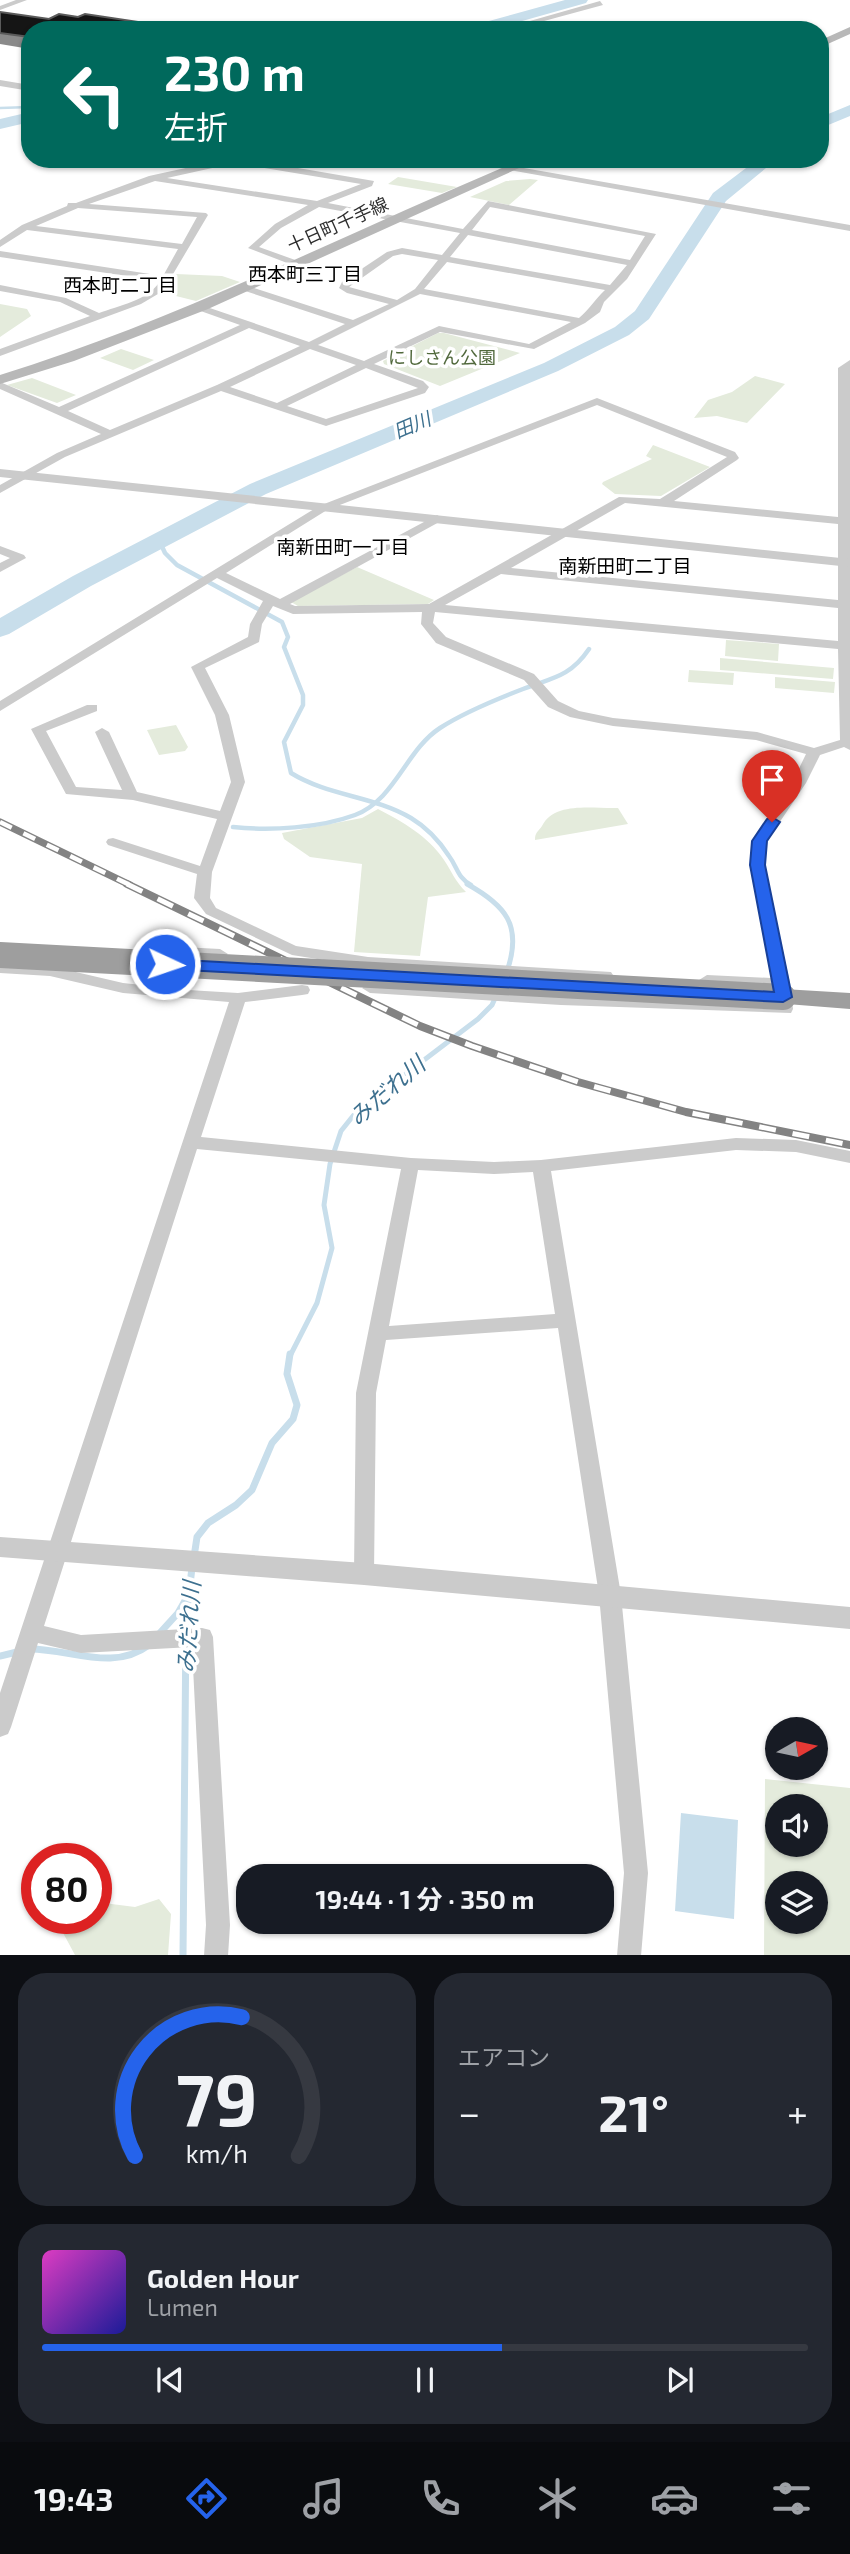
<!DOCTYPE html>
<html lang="ja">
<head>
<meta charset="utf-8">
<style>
  body { margin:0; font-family:"Exo 2","Noto Sans JP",sans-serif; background:#242831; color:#f1f3f6; height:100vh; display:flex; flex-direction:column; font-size:26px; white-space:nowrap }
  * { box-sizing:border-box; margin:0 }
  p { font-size:23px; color:#9ea1a6 }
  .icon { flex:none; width:38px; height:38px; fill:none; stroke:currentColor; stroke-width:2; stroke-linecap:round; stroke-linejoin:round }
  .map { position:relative; height:1955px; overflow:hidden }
  .sheet { display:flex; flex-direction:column; gap:18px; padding:18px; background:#0d0f14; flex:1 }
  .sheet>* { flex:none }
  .hud { position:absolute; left:21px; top:21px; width:808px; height:147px; border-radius:28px; box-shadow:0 2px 5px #0004; background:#00695c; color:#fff; overflow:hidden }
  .needle { width:46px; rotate:81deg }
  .buttons { position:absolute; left:765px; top:1717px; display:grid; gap:14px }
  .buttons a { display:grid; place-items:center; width:63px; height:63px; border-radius:50%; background:#171b24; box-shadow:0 2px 5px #0004; font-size:35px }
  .speed { position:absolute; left:21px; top:1843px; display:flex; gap:14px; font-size:35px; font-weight:700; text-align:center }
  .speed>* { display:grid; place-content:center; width:91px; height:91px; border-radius:50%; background:#171b24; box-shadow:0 2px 5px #0004; line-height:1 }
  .speed .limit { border:10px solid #d22; background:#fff; color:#111 }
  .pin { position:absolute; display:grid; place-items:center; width:60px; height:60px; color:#fff; margin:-72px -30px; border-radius:50% 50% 50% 0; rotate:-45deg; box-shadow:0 0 7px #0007 }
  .pin .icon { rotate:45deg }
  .me { position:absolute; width:77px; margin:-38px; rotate:93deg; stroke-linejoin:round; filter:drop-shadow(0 0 5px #0008) }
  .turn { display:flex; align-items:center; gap:24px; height:147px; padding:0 28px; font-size:32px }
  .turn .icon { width:91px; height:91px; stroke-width:2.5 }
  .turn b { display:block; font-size:49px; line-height:60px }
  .big { font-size:52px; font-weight:700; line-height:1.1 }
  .sheet .tile { flex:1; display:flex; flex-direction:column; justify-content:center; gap:10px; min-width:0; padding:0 24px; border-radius:28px; background:#242831 }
  .sheet .dial { align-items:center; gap:0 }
  .dial svg { height:182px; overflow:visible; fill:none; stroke:#363941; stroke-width:7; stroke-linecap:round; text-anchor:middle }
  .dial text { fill:#f1f3f6; stroke:none }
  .song { display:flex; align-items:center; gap:21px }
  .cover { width:84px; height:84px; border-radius:10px; background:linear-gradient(135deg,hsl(310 70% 55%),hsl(240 70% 35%)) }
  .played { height:7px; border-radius:4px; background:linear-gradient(90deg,#2563eb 60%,#363941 60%) }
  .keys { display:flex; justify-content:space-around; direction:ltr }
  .heat { display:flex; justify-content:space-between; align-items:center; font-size:38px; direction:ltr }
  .sheet .tiles { flex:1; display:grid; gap:18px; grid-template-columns:1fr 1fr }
  .tile:last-child { grid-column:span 2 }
  .trip { position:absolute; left:236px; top:1864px; width:378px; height:70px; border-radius:28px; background:#171b24; box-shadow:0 2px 5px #0004; font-weight:700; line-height:70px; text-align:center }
  .tab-bar { display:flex; height:112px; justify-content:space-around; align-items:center; background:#090b0e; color:#9ea1a6 }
  .tab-bar .icon { width:49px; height:49px }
  .tab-bar .on { color:#2563eb }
  .tab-bar b { font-size:32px; color:#f1f3f6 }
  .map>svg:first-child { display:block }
  .green { fill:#e4ebdc; fill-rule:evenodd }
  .water { fill:#c8deeb }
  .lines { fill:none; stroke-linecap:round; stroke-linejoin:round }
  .stream-far3 { stroke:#c8deeb; stroke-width:2.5 }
  .stream-far2 { stroke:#c8deeb; stroke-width:4.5 }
  .stream-far1 { stroke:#c8deeb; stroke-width:5 }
  .stream { stroke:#c8deeb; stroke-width:7 }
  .river { fill:#c8deeb; fill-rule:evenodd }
  .minor { fill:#cbcbcb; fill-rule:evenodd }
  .tertiary { fill:#cbcbcb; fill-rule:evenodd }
  .secondary { fill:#b8b8b8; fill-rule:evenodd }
  .trunk { fill:#9e9e9e; fill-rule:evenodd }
  .rail-far1-casing { stroke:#838383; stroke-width:7 }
  .rail-casing { stroke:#838383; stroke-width:8 }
  .rail-far1 { stroke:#fff; stroke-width:4.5; stroke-dasharray:13; stroke-linecap:butt }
  .rail { stroke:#fff; stroke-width:5; stroke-dasharray:17; stroke-linecap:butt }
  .trunk-bridge { stroke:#9e9e9e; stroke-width:26 }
  .wall { fill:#8a8a8a }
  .building { fill:#151515; stroke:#5b5b5b; stroke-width:2 }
  .route { fill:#2563eb; stroke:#184099; stroke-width:2 }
  .labels { text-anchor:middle; stroke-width:7; stroke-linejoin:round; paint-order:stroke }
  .far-street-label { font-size:18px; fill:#2e2e2e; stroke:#fff }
  .far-park-label { font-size:18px; fill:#51693c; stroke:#fff }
  .far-neighbourhood-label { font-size:19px; fill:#000; stroke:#fff }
  .far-water-label { font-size:19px; font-style:italic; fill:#3d708f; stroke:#fff }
  .water-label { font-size:23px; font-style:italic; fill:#3d708f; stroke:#fff }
</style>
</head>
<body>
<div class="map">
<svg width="850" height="1956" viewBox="0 0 850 1956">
  <rect width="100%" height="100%" fill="#fff"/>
  <path class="green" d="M398 177 457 187 442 193 388 184Z
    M530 179 538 180 509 205 470 197 506 181Z
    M176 274 222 276 240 282 196 301 164 293 170 290Z
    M0 304 27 309 31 316 0 337Z
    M438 333H444L520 353 440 386 384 364 383 361Z
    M121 349 154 360 133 370 100 358Z
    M755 376 785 384 747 423 717 416 694 418 708 400 732 392Z
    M32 378 76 395 57 403 7 385Z
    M653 445 710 467 661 496 615 494 602 484 603 482 652 459 646 456Z
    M357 567 434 600 428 604 298 606 291 602Z
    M726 640 779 644 778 661 725 656Z
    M720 658 834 668 833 679 720 670Z
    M689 670 734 673 733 685 688 682Z
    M775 677 835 682 834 693 775 688Z
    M176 725 188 747 185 751 159 755 147 730Z
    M618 808 628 824 535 840C535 832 538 832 542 826 555 801 593 809 618 808Z
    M378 809C403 822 428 836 444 860 452 872 455 881 466 892L428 897 420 956 354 952 362 864 310 857 284 839 282 833 362 818Z
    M765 1779 850 1788V1955H764ZM777 1806H816V1844H777ZM777 1883H816V1922H777Z
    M159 1899 171 1914 168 1955H75L55 1918H96V1902L135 1907Z"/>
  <path class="water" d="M681 1813 738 1820 734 1919 675 1911Z"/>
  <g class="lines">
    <path class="stream-far3" d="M0 108 30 107"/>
    <path class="stream-far2" d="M159 540 165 553 177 565 282 622 288 637 284 647 303 695V705L284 742 291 773C328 796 374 796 411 818 426 827 440 842 449 856 458 868 457 877 471 885
      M233 827C270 831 320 828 355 815 395 800 406 750 440 728 463 713 497 699 523 689 552 678 570 677 589 649"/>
    <path class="stream-far1" d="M467 884C505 905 523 925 507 971
      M290 1356 317 1303 332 1248 324 1205 330 1164 341 1131 357 1111 478 1019 492 1005 496 996"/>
    <path class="stream" d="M194 1557 197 1537 208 1523 236 1505 252 1490 272 1443 293 1419 297 1405 287 1374 290 1354
      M158 1635 178 1613 186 1599
      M30 1649C71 1649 113 1672 149 1645
      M0 1656 21 1651
      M183 1956 186 1622 192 1567"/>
    <path class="river" d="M565 0H588L586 3 490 30H465L467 27Z
      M850 105V116L821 128V117Z
      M30 112V122L0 129V119Z
      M758 159H777L726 201 649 319 629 335 558 371 266 494 91 586 9 634 0 637V618L73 576 250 484 544 363 615 327 635 311 713 193Z"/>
    <path class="minor" d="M16 0H27L0 10V6Z
      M600 1 603 5 511 30H498Z
      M227 159H246L374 181 372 186 328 203 463 229 488 201 656 234 627 279 604 302 600 312 585 323 534 349 440 332 374 364 423 381 429 387 425 393 326 426 221 391 65 457 0 493V485L57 453 101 434 0 389V382L59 407 240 325 195 309V305L198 304 309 342 345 324 239 289V285H245L353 320 389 304 347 293 339 288 342 282 387 252 402 248 442 255 460 233 319 207 281 228 259 247 298 261V265L295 266 248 248 275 224 308 205 155 181 89 204 206 213 208 215 163 291 141 304 0 356V349L90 316 60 302 0 291V285L66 298 99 313C118 306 149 300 160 281L0 257V251L163 276 178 249 27 230 0 247V240L22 225 67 206 68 203H76L149 176ZM235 163 361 184 317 201 167 178ZM490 207 645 236 630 260 472 230ZM78 208 197 217 182 244 36 226ZM468 235 627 265 610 285 450 257ZM402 254 438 260 415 289 397 300 349 287 393 256ZM447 262 605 290C595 299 590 309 579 318L424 289ZM420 294 571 322 529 344 439 326 364 361 318 345ZM249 328 300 346 217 385 110 430 68 411ZM310 349 356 365 277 403 230 387ZM366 368 418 388 326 419 287 406Z
      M850 360V750L844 747 820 755 806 783 767 841 764 865 790 983 793 1009 791 1013 561 1005 370 993 362 988 370 983 561 995 776 1004 773 988 707 985 699 980 707 975 771 978 750 865 753 841 792 783 806 754 756 740 613 726 570 717 548 707 524 680 436 643 421 624 422 612 293 614 273 606 262 624 259 642 205 668 229 715 245 782 212 872 210 898 216 908 296 946 368 957 611 972 613 975 605 980 368 967 292 955 206 914 194 898 197 874 108 845 106 842 108 839 113 838 200 866 217 819 133 800 66 794 31 729 87 705H97V711L46 731 76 787 122 790 95 732 102 728 109 732 137 792 220 811 231 782 215 715 191 667 248 637 250 624 263 601 217 578 0 711V701L319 506 597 398 735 452 739 458 737 460 674 501 838 517V368ZM597 405 727 457 660 499 619 497 429 604 295 606 290 604 441 521 443 519 437 515 280 599 226 573 327 510ZM625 503 838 524V600L511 568ZM501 574 838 608V641L445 605ZM435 612 838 649 840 740 814 748 757 732 613 718 579 711 558 701 534 674 446 637 433 623Z
      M0 546 24 555 26 558 0 572V563L10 558 0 554Z
      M163 946 220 949 228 954 220 959 158 954 155 951Z
      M0 963 50 966 123 983 188 990 238 993 302 985 308 986 310 990 308 994 302 995 245 1002 201 1137 411 1158 494 1162 541 1160 736 1138 796 1140 850 1151V1163L796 1152 736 1150 551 1171 621 1595 648 1873 641 1956H617L624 1873 599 1595 558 1328 386 1340 376 1393 374 1574 371 1580 364 1583 357 1580 354 1574 356 1393 401 1169 197 1149 44 1626 81 1635 202 1628 210 1630 213 1637 230 1925 228 1956H204L206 1925 192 1647 81 1653 38 1643 11 1727 8 1734 0 1737V1693L229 1002 123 993 50 976 0 973ZM418 1170 494 1174 533 1172 555 1314 389 1326Z"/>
    <path class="tertiary" d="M0 80 30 85V91L0 86Z
      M448 159H473L850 225V231Z
      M0 469 850 559V567L0 477Z
      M0 1537 364 1563 850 1607V1629L364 1585 0 1557Z"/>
    <path class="secondary" d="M850 27V34L821 47V40Z
      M523 159H539L208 309 74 361 0 384V375C181 319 348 232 523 159Z"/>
    <path class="trunk" d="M783 989 850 993V1009L774 1003 771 997 774 991Z"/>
    <g class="rail-far1-casing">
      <path id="rail-far1" d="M0 822 130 885"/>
    </g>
    <g class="rail-casing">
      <path id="rail" d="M127 884 420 1026 472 1046 578 1082 686 1112 850 1145"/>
    </g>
    <use href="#rail-far1" class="rail-far1"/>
    <use href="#rail" class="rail"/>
    <path class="trunk-bridge" d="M0 955 783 997"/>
  </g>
  <path class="wall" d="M0 12 49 19 78 17 178 28 30 30V49L0 44Z"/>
  <path class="building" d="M0 12 49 19 59 14 78 17 85 14 178 28 183 25 214 30H30V37L0 33Z"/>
  <path class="route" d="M772 817 780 822 767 841 765 865 792 997 783 1002 165 969 157 964 165 959 774 992 750 865 752 841 767 819Z"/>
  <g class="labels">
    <g class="far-street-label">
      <text transform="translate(338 225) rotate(-24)" y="6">十日町千手線</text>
    </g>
    <g class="far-park-label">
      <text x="442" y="364">にしさん公園</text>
    </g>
    <g class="far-neighbourhood-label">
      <text x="305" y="281">西本町三丁目</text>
      <text x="120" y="292">西本町二丁目</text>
      <text x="343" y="554">南新田町一丁目</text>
      <text x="625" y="573">南新田町二丁目</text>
    </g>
    <g class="far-water-label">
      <text transform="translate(412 425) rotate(-23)" y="7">田川</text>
    </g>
    <g class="water-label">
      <text transform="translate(387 1091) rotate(-41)" y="8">みだれ川</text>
      <text transform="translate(189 1627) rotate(-86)" y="8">みだれ川</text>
    </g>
  </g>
</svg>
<div class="buttons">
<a><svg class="needle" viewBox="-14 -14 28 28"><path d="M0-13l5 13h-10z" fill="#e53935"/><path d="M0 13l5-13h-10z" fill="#9ea1a6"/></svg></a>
<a><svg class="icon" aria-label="sound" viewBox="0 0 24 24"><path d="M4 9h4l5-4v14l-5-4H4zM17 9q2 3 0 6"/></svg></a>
<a><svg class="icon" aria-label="layers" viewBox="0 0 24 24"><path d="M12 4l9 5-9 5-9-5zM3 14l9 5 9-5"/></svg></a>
</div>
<div class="speed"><div class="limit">80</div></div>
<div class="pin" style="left:772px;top:822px;background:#d93025"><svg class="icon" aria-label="arrive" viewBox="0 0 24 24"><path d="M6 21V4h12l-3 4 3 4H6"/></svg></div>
<svg class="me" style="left:165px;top:964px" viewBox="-20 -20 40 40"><circle r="17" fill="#2563eb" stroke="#fff" stroke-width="3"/><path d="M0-11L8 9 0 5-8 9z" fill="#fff"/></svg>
<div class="trip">19:44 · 1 分 · 350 m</div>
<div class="hud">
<div class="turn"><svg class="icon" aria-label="left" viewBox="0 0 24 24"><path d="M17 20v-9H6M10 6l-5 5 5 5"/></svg><div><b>230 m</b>左折</div></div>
</div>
</div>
<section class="sheet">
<div class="tiles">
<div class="tile dial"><svg viewBox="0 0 100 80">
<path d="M14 69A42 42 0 1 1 86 69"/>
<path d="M14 69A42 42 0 0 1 61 8" stroke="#2563eb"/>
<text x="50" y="56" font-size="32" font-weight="700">79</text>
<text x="50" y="72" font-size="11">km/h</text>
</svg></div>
<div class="tile"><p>エアコン</p>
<div class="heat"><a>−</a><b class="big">21°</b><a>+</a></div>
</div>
<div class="tile">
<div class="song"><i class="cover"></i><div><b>Golden Hour</b><p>Lumen</p></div></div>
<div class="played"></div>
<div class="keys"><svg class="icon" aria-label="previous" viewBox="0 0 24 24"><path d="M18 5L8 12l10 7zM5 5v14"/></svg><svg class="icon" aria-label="pause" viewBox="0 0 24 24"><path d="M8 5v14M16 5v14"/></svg><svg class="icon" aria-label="next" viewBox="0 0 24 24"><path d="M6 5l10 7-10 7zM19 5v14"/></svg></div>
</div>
</div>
</section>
<nav class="tab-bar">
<b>19:43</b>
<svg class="icon on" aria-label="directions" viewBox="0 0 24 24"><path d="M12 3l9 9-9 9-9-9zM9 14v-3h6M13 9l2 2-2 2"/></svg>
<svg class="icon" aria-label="music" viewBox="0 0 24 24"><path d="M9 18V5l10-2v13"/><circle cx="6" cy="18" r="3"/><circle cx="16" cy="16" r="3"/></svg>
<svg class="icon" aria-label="phone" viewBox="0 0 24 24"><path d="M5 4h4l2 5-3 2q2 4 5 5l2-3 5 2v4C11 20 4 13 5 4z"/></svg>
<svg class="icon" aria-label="climate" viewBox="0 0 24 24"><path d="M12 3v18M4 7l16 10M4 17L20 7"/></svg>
<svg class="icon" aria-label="car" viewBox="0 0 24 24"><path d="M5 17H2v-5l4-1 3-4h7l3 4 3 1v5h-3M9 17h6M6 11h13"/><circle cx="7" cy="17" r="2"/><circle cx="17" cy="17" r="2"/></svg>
<svg class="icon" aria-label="filters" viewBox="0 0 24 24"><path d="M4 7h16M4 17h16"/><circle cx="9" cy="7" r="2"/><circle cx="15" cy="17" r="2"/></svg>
</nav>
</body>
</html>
